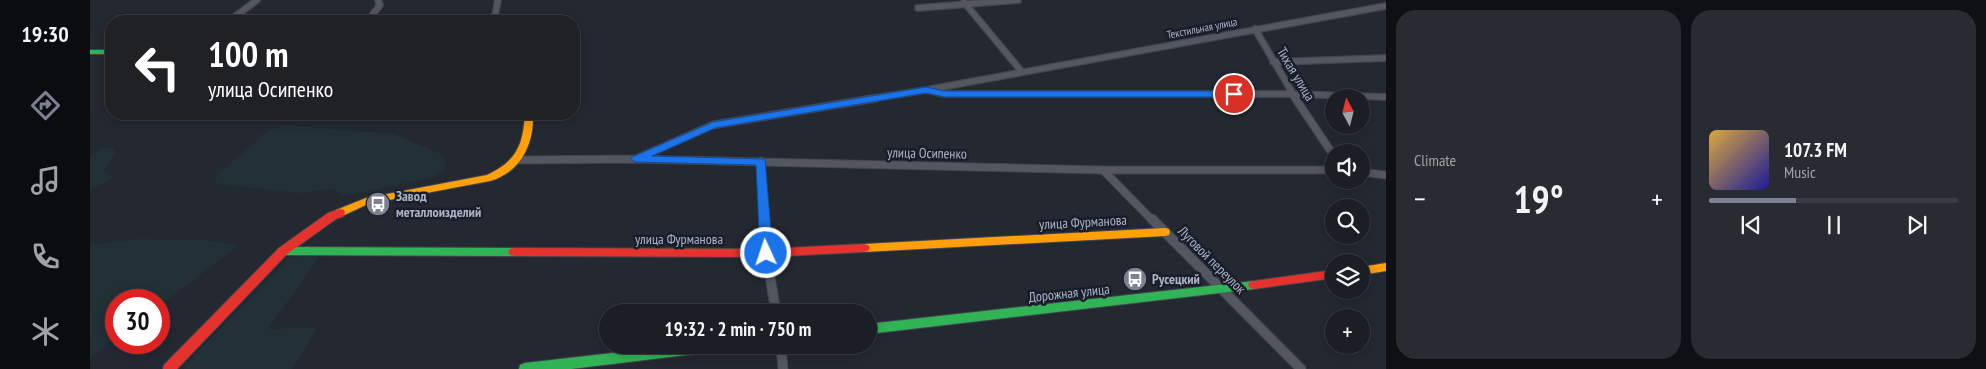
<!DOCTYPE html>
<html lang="en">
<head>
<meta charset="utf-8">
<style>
  body { margin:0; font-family:"PT Sans Narrow",sans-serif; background:#282b32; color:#f1f3f6; height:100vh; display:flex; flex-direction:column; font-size:19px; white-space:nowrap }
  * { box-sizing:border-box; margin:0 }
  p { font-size:16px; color:#a0a2a7 }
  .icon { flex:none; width:28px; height:28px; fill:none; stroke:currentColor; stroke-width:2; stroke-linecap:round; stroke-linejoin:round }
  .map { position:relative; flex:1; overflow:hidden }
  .details { display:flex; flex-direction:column; gap:10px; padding:10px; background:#0f1014; width:600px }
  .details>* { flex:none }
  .banner { position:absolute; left:15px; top:15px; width:475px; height:105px; border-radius:20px; box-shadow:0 2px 12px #0003,0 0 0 1px #393c42; background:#202124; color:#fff; overflow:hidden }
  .needle { width:32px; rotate:353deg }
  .fabs { position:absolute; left:1235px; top:89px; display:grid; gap:10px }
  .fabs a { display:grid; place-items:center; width:45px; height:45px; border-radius:50%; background:#1b1e25; box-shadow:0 2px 12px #0003,0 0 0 1px #393c42; font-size:25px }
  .speed { position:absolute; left:15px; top:289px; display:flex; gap:10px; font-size:25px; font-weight:700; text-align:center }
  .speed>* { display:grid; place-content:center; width:65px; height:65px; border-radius:50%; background:#1b1e25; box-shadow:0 2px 12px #0003,0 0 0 1px #393c42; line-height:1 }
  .speed .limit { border:8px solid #d22; background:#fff; color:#111 }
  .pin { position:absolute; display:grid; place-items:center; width:42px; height:42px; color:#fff; margin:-21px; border:2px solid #fff; border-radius:50%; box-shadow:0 1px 5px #0007 }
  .me { position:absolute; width:55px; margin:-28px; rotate:357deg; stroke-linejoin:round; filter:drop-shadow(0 0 4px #0008) }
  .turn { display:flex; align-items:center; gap:18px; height:105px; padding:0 20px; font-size:22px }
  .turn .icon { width:65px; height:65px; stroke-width:2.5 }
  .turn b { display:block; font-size:35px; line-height:42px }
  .big { font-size:38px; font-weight:800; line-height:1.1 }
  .details .tile { flex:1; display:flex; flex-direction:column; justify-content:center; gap:8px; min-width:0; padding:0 18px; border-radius:20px; background:#282b32 }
  .song { display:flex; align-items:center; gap:15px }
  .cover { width:60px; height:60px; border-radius:8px; background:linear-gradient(135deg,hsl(40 70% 55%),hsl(240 70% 35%)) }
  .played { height:5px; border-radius:2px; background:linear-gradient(90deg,#7c8291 35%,#393c42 35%) }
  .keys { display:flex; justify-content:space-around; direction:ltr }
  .heat { display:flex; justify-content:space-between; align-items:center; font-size:28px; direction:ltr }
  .details .tiles { flex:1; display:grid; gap:10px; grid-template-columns:repeat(2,1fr) }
  .trip { position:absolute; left:509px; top:304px; width:278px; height:50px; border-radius:25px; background:#1b1e25; box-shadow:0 2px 12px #0003,0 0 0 1px #393c42; font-weight:800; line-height:50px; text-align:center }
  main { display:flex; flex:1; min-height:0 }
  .menu { display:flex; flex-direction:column; width:90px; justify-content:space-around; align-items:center; background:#0b0c0f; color:#a0a2a7 }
  .menu .icon { width:35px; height:35px }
  .menu .on { color:#7c8291 }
  .menu b { font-size:22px; color:#f1f3f6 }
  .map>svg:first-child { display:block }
  .green { fill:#213137 }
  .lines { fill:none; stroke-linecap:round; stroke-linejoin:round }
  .street-far2-casing { stroke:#41454e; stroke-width:8 }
  .street-far1-casing { stroke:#41454e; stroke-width:9 }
  .street-casing { stroke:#41454e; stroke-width:11 }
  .fast-casing { stroke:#41454e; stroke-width:2 }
  .slow-casing { stroke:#41454e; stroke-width:2 }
  .jam-casing { stroke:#41454e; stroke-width:2 }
  .street-far2 { stroke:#545760; stroke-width:5.5 }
  .street-far1 { stroke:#545760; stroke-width:7 }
  .street { stroke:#545760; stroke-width:9 }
  .fast { fill:#30b455; fill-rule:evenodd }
  .slow { fill:#ff9f0a; fill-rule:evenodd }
  .jam { fill:#e5322d; fill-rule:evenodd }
  .route { fill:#1a73e8; stroke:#114b97 }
  .labels { text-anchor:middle; stroke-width:5; stroke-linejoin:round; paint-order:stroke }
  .far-street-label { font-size:11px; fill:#acb3c4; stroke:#181e2b }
  .street-label { font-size:14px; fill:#acb3c4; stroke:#181e2b }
  .poi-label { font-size:14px; font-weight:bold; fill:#acb3c4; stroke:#181e2b; text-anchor:start }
</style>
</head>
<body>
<main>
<nav class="menu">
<b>19:30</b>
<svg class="icon on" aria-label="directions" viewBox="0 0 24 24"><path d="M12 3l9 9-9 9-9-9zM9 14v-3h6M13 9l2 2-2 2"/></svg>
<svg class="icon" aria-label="music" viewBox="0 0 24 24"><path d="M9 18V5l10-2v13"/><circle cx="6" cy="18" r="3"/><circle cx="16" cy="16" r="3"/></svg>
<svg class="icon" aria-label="phone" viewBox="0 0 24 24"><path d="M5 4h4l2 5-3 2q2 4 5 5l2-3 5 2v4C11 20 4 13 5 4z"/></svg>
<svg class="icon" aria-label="climate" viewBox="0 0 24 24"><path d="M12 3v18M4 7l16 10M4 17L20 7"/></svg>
</nav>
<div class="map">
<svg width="1296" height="369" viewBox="0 0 1296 369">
  <rect width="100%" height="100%" fill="#242831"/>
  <path class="green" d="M193 125 304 134 351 154 354 158 356 167 349 174 340 178 255 196 250 195 244 189 209 193 128 184 124 181 130 172 178 131Z
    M12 147 23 148 25 153 14 170 22 177 19 181 0 189V158Z
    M47 239 113 240 149 245 69 306V300H26V338L0 358V245Z
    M230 256 178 329 228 327 202 369H94L93 367 200 257Z"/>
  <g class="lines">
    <g class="street-far2-casing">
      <path id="street-far2" d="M874 2 932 72
        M828 8 928 0
        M139 21 167 0
        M278 21 290 5 288 0
        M404 21 408 0
        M1165 29 1206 99
        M1183 62 1296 58
        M841 89 1296 6
        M779 99 836 90 855 94H1202L1296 97"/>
    </g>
    <g class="street-far1-casing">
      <path id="street-far1" d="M1205 98 1244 156
        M548 158 623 125 787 98
        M429 160 546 159 1013 170H1244
        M671 161 674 221
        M1013 170 1063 221
        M1271 172 1296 175"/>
    </g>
    <g class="street-casing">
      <path id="street" d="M674 219 676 253 686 312
        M1062 219 1211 369
        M691 345 693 369"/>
    </g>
    <g class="fast-casing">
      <path id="fast" d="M0 50H21V54H0Z
        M193 247 424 248 428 249 430 252 428 255 424 256 193 255 189 254 187 251 189 248Z
        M1164 281 1168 282 1170 285 1168 288 1164 289 778 334V324Z
        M593 345H643L641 349 637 350 481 369H429L430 365 435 363Z"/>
    </g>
    <g class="slow-casing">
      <path id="slow" d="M435 114H443C444 144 431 172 400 181L278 204 250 217 245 213 246 210 276 198 397 175C427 161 433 145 435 114Z
        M1075 228 1079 229 1080 232 1079 235 1075 236 774 252 770 251 768 248 770 245 774 244Z
        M1296 263V271L1271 275V267Z"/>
    </g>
    <g class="jam-casing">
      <path id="jam" d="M250 209 254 210 255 213 254 216 246 219 197 254 87 369H73L74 365 189 248 238 213Z
        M774 244 778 245 780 248 778 251 774 252 676 257 424 256 420 255 418 252 420 249 424 248 676 249Z
        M1244 270V278L1164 289 1160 288 1158 285 1160 282 1164 281Z"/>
    </g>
    <use href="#street-far2" class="street-far2"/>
    <use href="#street-far1" class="street-far1"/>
    <use href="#street" class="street"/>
    <use href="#fast" class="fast"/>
    <use href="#slow" class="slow"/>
    <use href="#jam" class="jam"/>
  </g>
  <path class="route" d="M836 87 855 91H1144L1149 94 1144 97H855L836 93 625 128 562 156 675 159 683 253 681 256H672L670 253 666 165 546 162 540 159 542 157 623 122Z"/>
  <defs>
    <g id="bus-disc" transform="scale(1.25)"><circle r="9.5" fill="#7c8291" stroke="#181e2b"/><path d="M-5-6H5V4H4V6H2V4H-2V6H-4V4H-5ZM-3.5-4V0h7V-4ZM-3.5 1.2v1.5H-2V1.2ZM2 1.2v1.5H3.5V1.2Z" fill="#fff"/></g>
  </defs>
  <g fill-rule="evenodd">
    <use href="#bus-disc" x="288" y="204"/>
    <use href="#bus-disc" x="1045" y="279"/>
  </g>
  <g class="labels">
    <g class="far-street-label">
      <text transform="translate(1112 28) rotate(-11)" y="4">Текстильная улица</text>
    </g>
    <g class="street-label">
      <text transform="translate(1206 74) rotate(59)" y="5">Тихая улица</text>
      <text transform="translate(837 153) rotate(1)" y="5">улица Осипенко</text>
      <text transform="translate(993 222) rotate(-3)" y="5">улица Фурманова</text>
      <text x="589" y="244">улица Фурманова</text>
      <text transform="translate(1122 260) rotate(45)" y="5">Луговой переулок</text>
      <text transform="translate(979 293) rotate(-6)" y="5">Дорожная улица</text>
    </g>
    <g class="poi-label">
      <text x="306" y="201">Завод<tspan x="306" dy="16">металлоизделий</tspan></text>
      <text x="1062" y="284">Русецкий</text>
    </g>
  </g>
</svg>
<div class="fabs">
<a><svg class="needle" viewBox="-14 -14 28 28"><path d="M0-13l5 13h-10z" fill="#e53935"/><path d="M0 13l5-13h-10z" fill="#a0a2a7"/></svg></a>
<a><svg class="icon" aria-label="sound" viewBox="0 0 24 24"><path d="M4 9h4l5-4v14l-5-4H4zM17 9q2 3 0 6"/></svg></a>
<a><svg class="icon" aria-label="search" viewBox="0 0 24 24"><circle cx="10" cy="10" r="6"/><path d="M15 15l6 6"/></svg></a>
<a><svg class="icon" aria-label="layers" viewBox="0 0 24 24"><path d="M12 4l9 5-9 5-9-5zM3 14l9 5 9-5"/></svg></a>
<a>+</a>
</div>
<div class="speed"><div class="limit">30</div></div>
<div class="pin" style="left:1144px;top:94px;background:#d93025"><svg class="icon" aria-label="arrive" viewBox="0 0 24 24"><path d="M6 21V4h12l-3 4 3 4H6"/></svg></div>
<svg class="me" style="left:676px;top:253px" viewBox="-20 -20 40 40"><circle r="17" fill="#1a73e8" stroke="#fff" stroke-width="3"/><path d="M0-11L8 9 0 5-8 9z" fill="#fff"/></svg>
<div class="trip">19:32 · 2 min · 750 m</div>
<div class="banner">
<div class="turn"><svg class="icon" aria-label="left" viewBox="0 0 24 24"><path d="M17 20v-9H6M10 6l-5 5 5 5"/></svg><div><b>100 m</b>улица Осипенко</div></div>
</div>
</div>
<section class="details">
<div class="tiles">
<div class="tile"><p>Climate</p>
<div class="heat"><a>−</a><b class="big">19°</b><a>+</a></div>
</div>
<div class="tile">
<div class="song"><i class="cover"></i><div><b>107.3 FM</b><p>Music</p></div></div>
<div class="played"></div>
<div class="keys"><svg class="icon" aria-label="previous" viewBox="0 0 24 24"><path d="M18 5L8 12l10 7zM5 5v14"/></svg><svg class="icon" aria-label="pause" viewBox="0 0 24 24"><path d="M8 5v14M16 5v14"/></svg><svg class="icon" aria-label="next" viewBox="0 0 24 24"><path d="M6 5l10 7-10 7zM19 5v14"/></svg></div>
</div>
</div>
</section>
</main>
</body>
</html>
